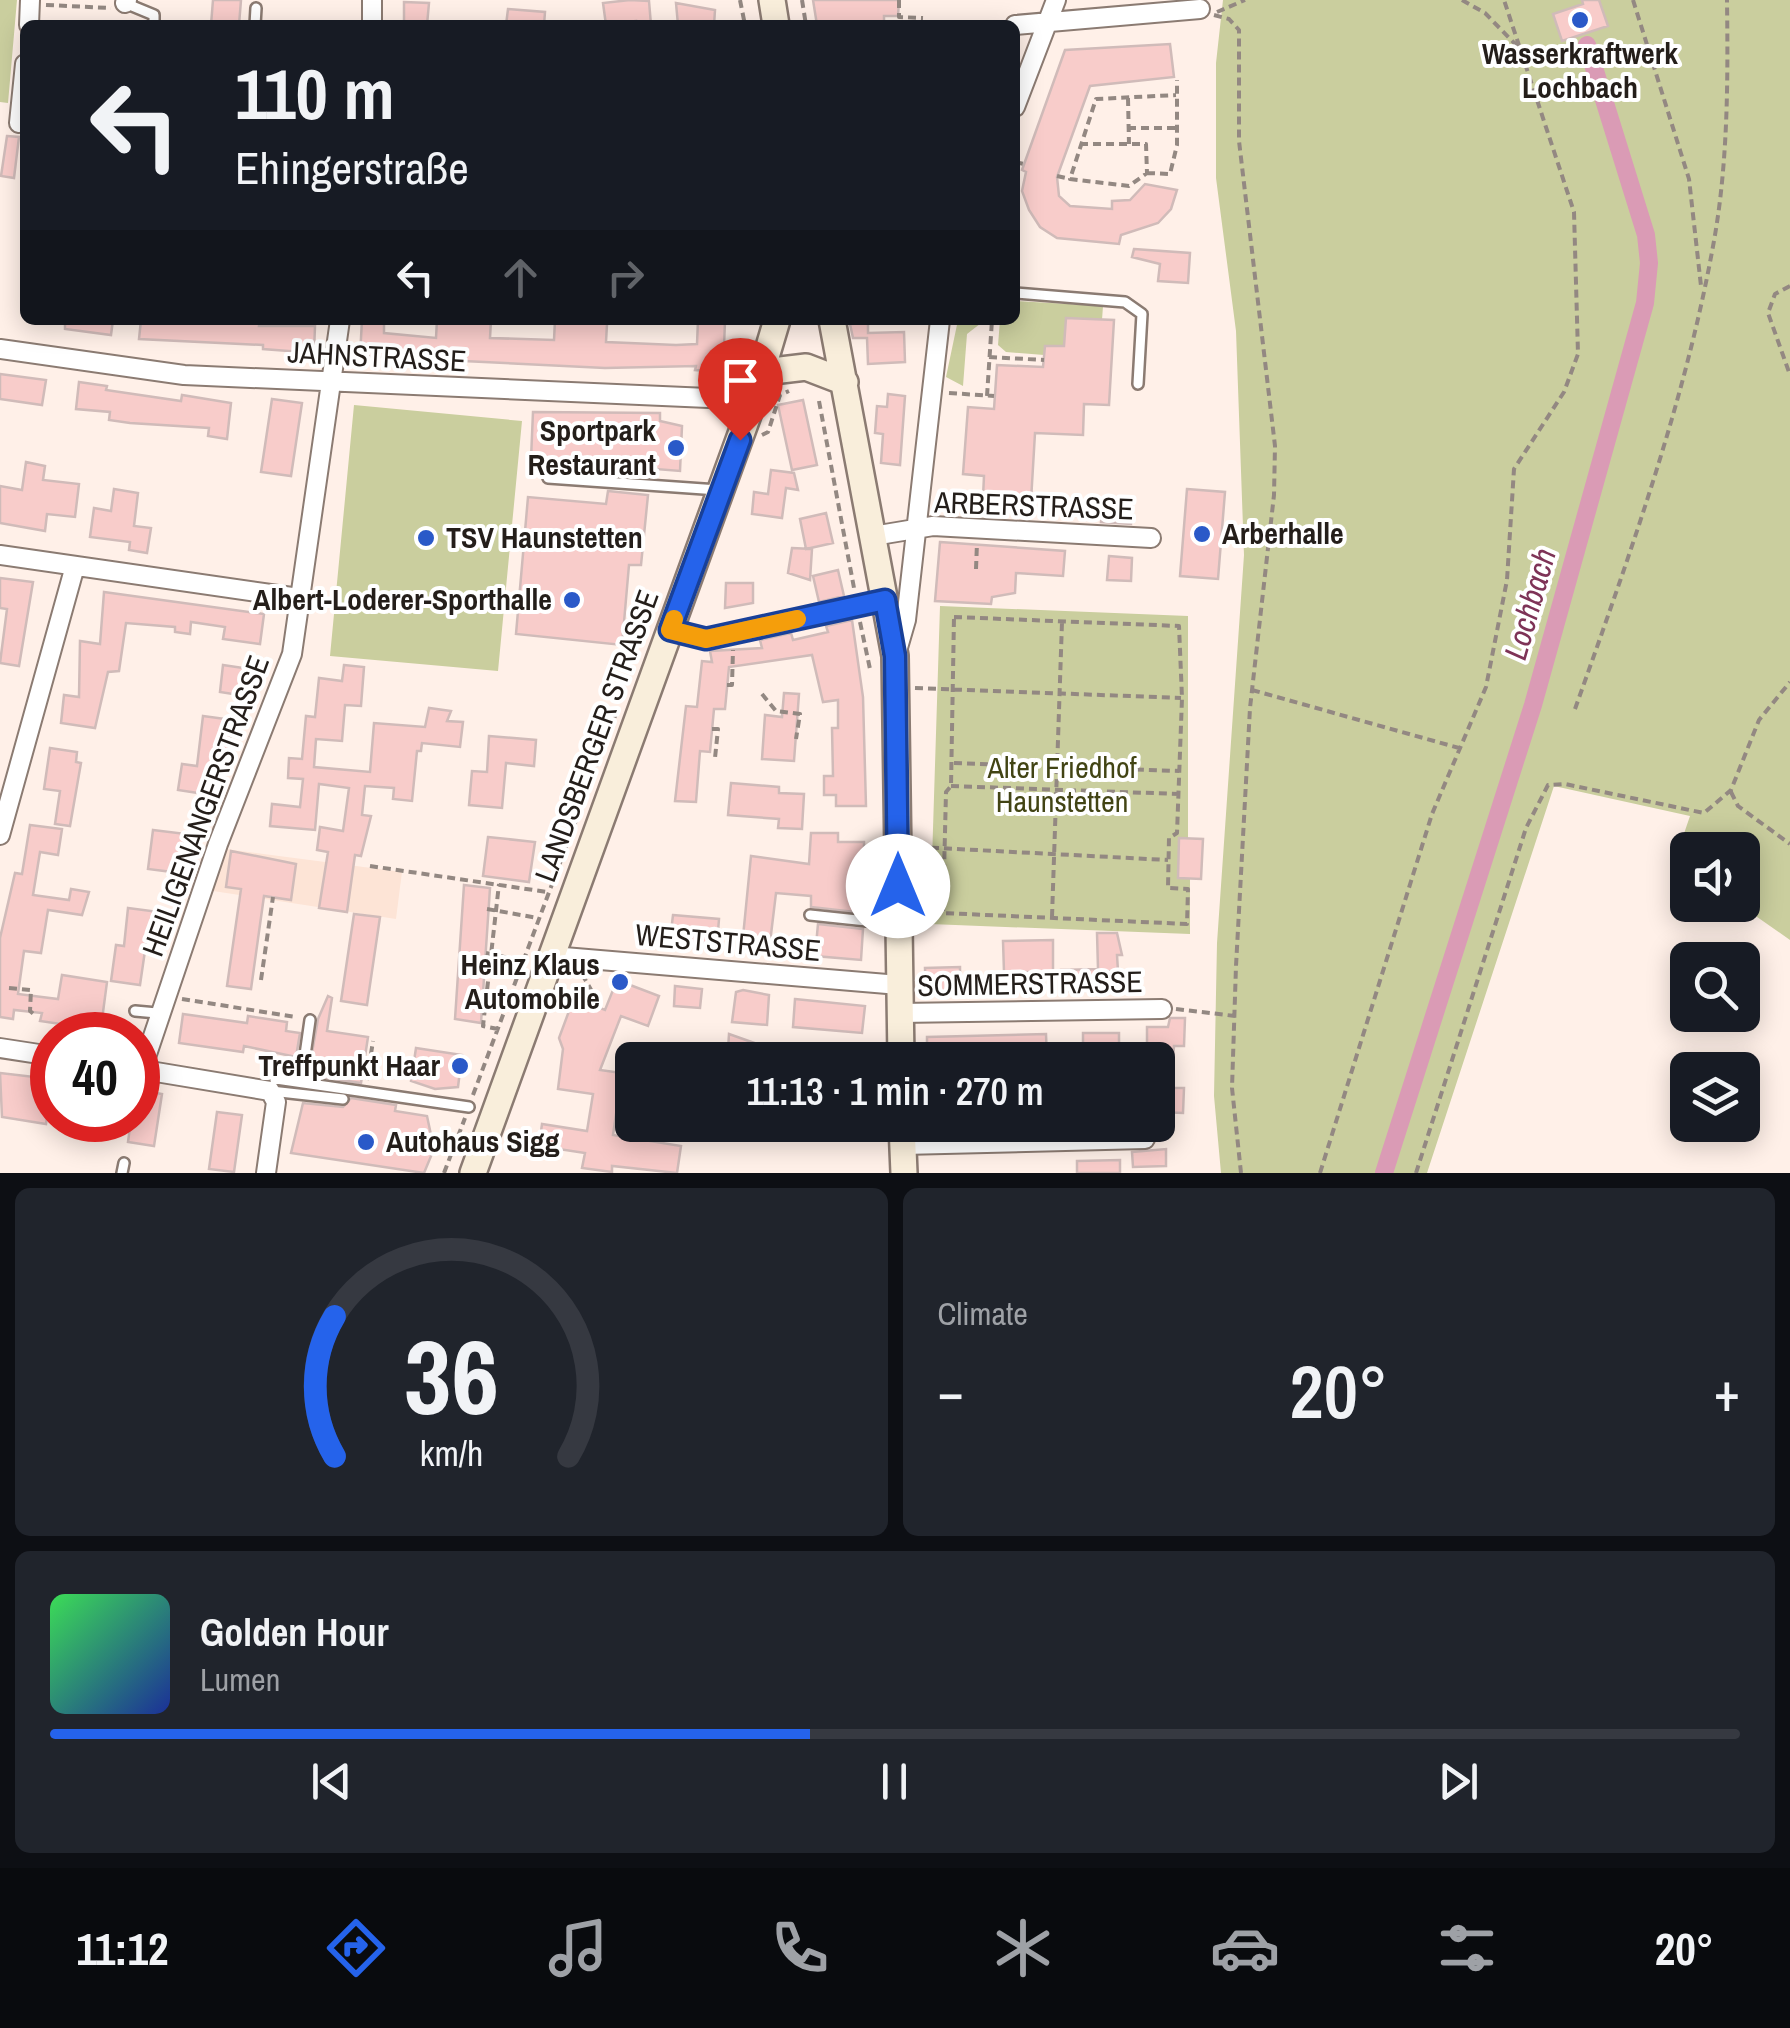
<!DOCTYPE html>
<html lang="en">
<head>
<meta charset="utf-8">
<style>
  body { margin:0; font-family:"Archivo Narrow",sans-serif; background:#20242c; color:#f1f3f6; height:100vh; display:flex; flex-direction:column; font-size:38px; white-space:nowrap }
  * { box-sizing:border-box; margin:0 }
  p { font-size:32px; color:#9ea1a6 }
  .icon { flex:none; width:55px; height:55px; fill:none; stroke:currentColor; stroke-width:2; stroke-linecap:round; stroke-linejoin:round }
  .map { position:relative; height:1173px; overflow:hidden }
  .panel { display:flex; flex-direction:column; gap:15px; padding:15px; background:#0d0f14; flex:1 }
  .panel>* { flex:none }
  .banner { position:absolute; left:20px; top:20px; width:1000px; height:305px; border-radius:15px; box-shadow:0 5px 25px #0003; background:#171b24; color:#f1f3f6; overflow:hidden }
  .buttons { position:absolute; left:1670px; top:832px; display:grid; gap:20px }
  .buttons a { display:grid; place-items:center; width:90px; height:90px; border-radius:15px; background:#171b24; box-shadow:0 5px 25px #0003; font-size:50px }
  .speed { position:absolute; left:30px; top:1012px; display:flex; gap:20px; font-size:50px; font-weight:700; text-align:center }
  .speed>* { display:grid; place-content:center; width:130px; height:130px; border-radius:50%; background:#171b24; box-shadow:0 5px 25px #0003; line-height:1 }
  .speed .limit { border:15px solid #d22; background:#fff; color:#111 }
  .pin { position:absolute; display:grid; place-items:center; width:85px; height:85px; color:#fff; margin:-102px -42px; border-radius:50% 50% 50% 0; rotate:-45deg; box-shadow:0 0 10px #0007 }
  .pin .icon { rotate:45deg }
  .me { position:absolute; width:110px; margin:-55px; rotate:0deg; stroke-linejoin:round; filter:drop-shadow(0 0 8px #0008) }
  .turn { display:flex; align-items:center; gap:35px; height:210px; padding:0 50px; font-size:45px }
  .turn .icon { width:130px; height:130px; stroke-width:2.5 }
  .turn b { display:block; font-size:70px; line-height:85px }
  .lanes { display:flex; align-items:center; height:95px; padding:0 50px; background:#0003; justify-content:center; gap:50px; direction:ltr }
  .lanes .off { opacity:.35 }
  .big { font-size:75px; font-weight:600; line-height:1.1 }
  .panel .widget { flex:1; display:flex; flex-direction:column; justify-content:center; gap:15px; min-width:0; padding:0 35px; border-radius:15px; background:#20242c }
  .panel .dial { align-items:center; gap:0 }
  .dial svg { height:260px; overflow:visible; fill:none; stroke:#363941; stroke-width:7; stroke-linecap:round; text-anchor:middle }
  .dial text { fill:#f1f3f6; stroke:none }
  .song { display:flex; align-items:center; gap:30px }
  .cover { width:120px; height:120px; border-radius:15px; background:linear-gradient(135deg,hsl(130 70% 55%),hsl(230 70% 35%)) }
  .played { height:10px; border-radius:5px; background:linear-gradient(90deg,#2563eb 45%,#363941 45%) }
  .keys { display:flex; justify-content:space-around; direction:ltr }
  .heat { display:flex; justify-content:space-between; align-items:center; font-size:55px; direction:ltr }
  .panel .tiles { flex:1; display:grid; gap:15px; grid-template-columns:1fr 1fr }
  .widget:last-child { grid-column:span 2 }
  .trip { position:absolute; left:615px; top:1042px; width:560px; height:100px; border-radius:15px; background:#171b24; box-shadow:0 5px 25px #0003; font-weight:600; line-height:100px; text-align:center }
  .dock { display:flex; height:160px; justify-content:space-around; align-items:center; background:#090b0e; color:#9ea1a6 }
  .dock .icon { width:70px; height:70px }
  .dock .selected { color:#2563eb }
  .dock b { font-size:45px; color:#f1f3f6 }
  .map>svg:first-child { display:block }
  .built { fill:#fde4d6 }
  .green { fill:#cace9e }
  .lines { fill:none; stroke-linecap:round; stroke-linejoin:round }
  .canal { stroke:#da9bb5; stroke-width:18 }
  .building { fill:#f8ccca; stroke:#d0bbb9; stroke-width:2.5 }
  .lane-casing { stroke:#8b7b72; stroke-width:14 }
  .street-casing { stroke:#8b7b72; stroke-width:22 }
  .secondary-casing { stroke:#8b7b72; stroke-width:30 }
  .path { stroke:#938882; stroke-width:4; stroke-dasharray:8 5; stroke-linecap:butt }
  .lane { stroke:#fff; stroke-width:9 }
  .street { stroke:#fff; stroke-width:18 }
  .secondary { stroke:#f9eedb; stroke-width:25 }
  .route-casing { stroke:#184099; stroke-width:25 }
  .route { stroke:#2563eb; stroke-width:18 }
  .slow { stroke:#f59e0b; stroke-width:18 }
  .poi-dot { fill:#2a59c8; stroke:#fff; stroke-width:4 }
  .labels { text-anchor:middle; stroke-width:8; stroke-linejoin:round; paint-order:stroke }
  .poi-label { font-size:30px; font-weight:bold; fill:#241e1a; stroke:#fff; text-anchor:end }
  .street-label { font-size:30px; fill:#241e1a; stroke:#fff }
  .park-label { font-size:30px; fill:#424414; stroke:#fff }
  .water-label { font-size:32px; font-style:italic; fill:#7e3357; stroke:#fff }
</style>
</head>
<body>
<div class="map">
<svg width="1790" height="1173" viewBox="0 0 1790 1173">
  <rect width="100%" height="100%" fill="#fff0e8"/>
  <path class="built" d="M226 849 402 872 396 919 213 891Z"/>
  <path class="green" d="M0 0H17L8 103 0 102Z
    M1223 0H1790V940L1740 905 1742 850H1688L1687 869 1675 860 1690 816 1554 786 1427 1173H1221L1214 1096 1217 943 1244 555 1236 331 1216 178V63Z
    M1015 301 1103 306 1102 320 1066 318 1064 346H1045L1044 355 1006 352 998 345 1000 320H1015Z
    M958 320H985L967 334 963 386 946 377Z
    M354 405 522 421 498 671 330 656Z
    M940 606 1188 616V838L1203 839 1201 879H1190V934L930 924Z"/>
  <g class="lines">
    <path class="canal" d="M1384 1173 1533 705 1645 303 1649 263 1646 235 1587 45"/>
  </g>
  <path class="building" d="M213 0H241L239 25H211Z
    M630 0 649 1 651 25H636V21L606 25 603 3Z
    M813 0H899L898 16H884V25H817Z
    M1582 0H1599L1608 26 1562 41 1553 14 1583 4Z
    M404 2 429 3 427 25H404Z
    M676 3 715 10 714 25H678Z
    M508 9 545 12 544 25H506Z
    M1170 44 1174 77 1090 86 1057 177 1059 196 1070 206 1112 209V201L1130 200 1145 184 1177 190 1171 209 1158 223 1121 235 1119 244 1057 238 1040 227 1029 210 1022 191 1026 172 1022 170 1065 50Z
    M7 136 19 137 14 178 1 176Z
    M1134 249 1190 253 1188 283 1158 281 1160 264 1132 257Z
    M1066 318 1114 320 1109 405 1084 404 1083 435 1035 433 1031 501 983 497 984 476 963 474 968 407 994 409 997 365 1043 367 1045 346H1064Z
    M65 320H113L111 335 65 329Z
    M141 320H260L259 326H315L314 353 263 349V345L139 339Z
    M362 320H384V333L436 338 437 320H491L490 338 554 340 555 320H583L607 324 606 342 676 345 697 344 698 320 725 321 723 372 695 370 696 366 605 368 360 356Z
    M868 323V333L904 332 905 362 868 364 867 338H853L850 324Z
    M0 374 46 380 42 405 0 399Z
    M79 382 107 386 106 390 181 401 182 395 231 403 227 439 208 436 209 428 130 423 109 420 110 412 76 409Z
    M888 394 905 396 900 465 881 463 883 434 875 433 877 406 887 407Z
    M272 399 302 403 291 476 261 472Z
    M803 400 817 465 792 470 778 405Z
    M533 412 660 413V421L682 426 680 471 531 459Z
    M26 462 45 466 43 480 79 484 75 517 47 514 45 531 0 523V486L22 490Z
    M771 470 794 473 798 490 786 488 782 518 752 514 754 492 768 494Z
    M114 489 138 493 134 526 151 528 147 553 129 550 130 542 90 537 94 508 111 511Z
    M1187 489 1225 492 1218 579 1180 576Z
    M608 491 648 495 641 565H629L622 645 516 634 528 497 606 504Z
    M1103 498 1133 500 1131 524 1101 522Z
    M826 513 833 543 806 549 800 519Z
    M940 542 1065 551 1063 576 1016 573 1015 593 992 597 991 604 935 601Z
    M792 548 812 549 810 580 788 573Z
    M1109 556 1132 558 1131 581 1107 580Z
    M838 570 844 596 819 602 813 576Z
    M0 578 33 582 19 666 0 663 7 609 0 608Z
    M726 583H753V603L725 608Z
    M104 592 264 614 260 644 223 639 225 627 191 622 190 634 175 632V627L126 623 119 671 108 672 95 728 61 723 64 695 79 697 80 641 100 644Z
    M852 620 863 697 866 806H836V795H824V776H833L832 728H838V700L823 702 812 655 729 667 725 709H714L710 752 700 751 696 802 675 801 686 706 697 707 702 661 712 662 710 651 762 648 760 640 791 633 793 640 828 632 826 626Z
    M223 665 250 669 246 696 220 692Z
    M344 665 364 667 361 706 345 705 342 741 316 739 314 767 370 772 374 723 425 727 429 708 451 711 447 721 463 722 460 747 422 743 421 751H417L412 801 393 799 394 788 365 786 362 815 371 816 361 856 355 855 347 912 319 908 328 852 317 850 320 827 343 831 349 788 319 784 315 830 270 826 272 804 300 807 303 779 288 778 289 758 302 759 306 716 315 717 319 678 342 681Z
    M784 693 799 694 794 761 762 759 765 715 782 717Z
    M203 716 233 720 228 753 217 752 211 795 178 790 182 764 197 766Z
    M489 736 536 740 534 766 506 763 502 808 469 805 472 771 487 772Z
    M50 748 77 752 76 762 81 763 70 826 55 824 60 791 44 789Z
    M731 783 779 787V793L804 794 802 829 778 828 779 819 728 815Z
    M30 825 62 829 58 855 40 852 33 895 69 900 71 889 89 892 82 915 48 910 41 953 24 951 18 994 58 999 62 975 107 982 100 1035 60 1033 61 1024 40 1021 42 1013 14 1010 13 1019 0 1017V938L15 873 22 874Z
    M153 830 186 834 180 873 148 869Z
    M811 833H838V842H864V913L811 907V896L776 893 769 951 742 947 751 856 809 864Z
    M488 837 535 842 529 882 483 876Z
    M1179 838 1203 839 1201 879 1178 878Z
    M231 851 296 864 291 900 264 896 251 989 227 986 241 889 226 887Z
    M464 885 490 888 481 1023 455 1019Z
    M128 908 159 912 156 939 147 937 140 985 111 981 116 945 124 946Z
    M354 914 380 917 367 1005 341 1001Z
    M673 915 719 919 717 944 670 940Z
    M818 924 863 929 861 960 815 956Z
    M1097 933H1117L1122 955H1117L1118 971 1101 972V991H1062L1061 970 1098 969Z
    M1053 940V972H1004L1003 941Z
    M960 967V994H926L925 968Z
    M617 980 659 996 648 1026 621 1016 600 1070 622 1073 613 1135 681 1146 677 1173 612 1166V1172L582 1168 585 1153 539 1146 542 1124 587 1131 593 1094 558 1089 563 1049 559 1038 572 1003 579 1000 605 1010Z
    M675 986 702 989 700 1008 674 1006Z
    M743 990 769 995 767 1025 732 1022 736 992Z
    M328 996 332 998 327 1031 368 1037 361 1083 308 1075 318 1019Z
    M795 999 865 1006 862 1033 793 1027Z
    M183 1014 247 1023 248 1016 287 1022 286 1031 300 1033 296 1057 244 1046 243 1052 179 1043Z
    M1170 1018H1185L1184 1046H1174L1173 1059 1157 1058V1047H1147V1027H1168Z
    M1083 1033H1119V1060H1083Z
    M729 1034 797 1058V1060H742L738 1051 728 1050Z
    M1046 1034 1047 1060H1012V1053L964 1052V1060H927V1037Z
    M416 1048 462 1055 458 1087 435 1089 411 1081Z
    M0 1073 52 1079 46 1124 2 1117Z
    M1158 1088H1184L1183 1113 1158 1112Z
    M138 1090 162 1094 154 1146 128 1142 131 1120H138Z
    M351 1098 396 1105 395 1111 427 1116 434 1149 424 1173 291 1153 303 1103 343 1107Z
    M217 1112 242 1115 234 1172 209 1169Z
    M1166 1149V1166L1133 1167 1132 1152Z
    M1120 1160V1173H1077V1161Z"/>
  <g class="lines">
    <g class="lane-casing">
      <path id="lane" d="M125 3 154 15V25
        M255 25 256 8
        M1015 293 1125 302 1142 314 1138 384
        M548 478 718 490
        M810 915 895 924
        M135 1011 157 1013
        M276 1079 469 1107
        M275 1080 304 1062 310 1020
        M271 1091 343 1099
        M122 1173 124 1163"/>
    </g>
    <g class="street-casing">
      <path id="street" d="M372 0V25
        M125 3 127 0
        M29 25 30 0
        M1015 25 1200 9
        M1015 107 1056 0
        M19 123 25 64
        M0 349 184 375 731 399 752 404
        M873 536 933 526 1151 538
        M0 555 299 598
        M670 631 706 639 885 600
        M897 651 906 620 940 320
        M0 835 75 566
        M552 956 899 985
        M900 1013 1162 1009
        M0 1048 52 1056
        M138 1069 270 1091 276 1102 266 1173
        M142 1069 218 844 292 654 340 320
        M903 1145 1145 1139"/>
    </g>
    <g class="secondary-casing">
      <path id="secondary" d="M772 0 776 25
        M832 320 895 656 901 1060
        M764 372 806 367 845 382
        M902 1125 904 1173
        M473 1173 752 404 777 320"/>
    </g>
    <path class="path" d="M740 0 745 25
      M802 0 806 25
      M899 0V17L923 18
      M1462 0 1485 13 1519 48
      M1633 0 1689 179 1701 286
      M46 5 111 8
      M1217 12 1245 0
      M1214 15 1229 19 1239 30V141L1275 446 1274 495 1250 708 1236 966 1232 1088 1241 1173
      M1128 98 1129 144
      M1128 128H1176
      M1080 144H1146L1147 173 1129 186 1070 179 1096 99 1176 95
      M1015 162 1024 164
      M1147 173 1170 174 1177 145V80
      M1057 176 1070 179
      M1790 286 1775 294 1768 313 1790 375
      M989 357 1044 360
      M949 393 994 396
      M987 396 992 320
      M819 401 854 588
      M762 435 768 432 780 395 789 391
      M976 569 977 543
      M954 617 1179 626 1182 698 1177 833 1169 838 1168 888 1188 889 1187 924 943 913 946 792 951 786Z
      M860 622 870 669
      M727 685H732L733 650
      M915 688 1181 698
      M1252 690 1459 748
      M762 694 776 711 800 714 796 739
      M1575 709C1630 554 1687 397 1715 235 1728 158 1728 78 1727 0
      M712 729H718L715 758
      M954 763 1179 771
      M951 786 1179 794
      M1731 792 1738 806 1790 844
      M918 847 1168 860
      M370 866 547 892
      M487 909 538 918
      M1052 917 1062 622
      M486 953 522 961
      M582 974 594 995
      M261 980 273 897
      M9 988 31 990 30 1011 36 1016
      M484 998 507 1003
      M182 999 296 1017
      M1176 1009 1235 1016
      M498 1029 483 1026 499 884
      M367 1080 373 1041
      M473 1095 617 711
      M444 1173 465 1118
      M1320 1173 1432 814 1486 687 1507 580 1514 469 1564 392 1578 354 1574 212 1504 0
      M1416 1173 1526 828 1548 785 1565 784 1704 813 1731 790 1759 720 1790 682"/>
    <use href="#lane" class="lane"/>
    <use href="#street" class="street"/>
    <use href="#secondary" class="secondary"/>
  </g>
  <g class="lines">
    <g class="route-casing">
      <path id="route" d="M740 440 670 630 706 639 885 600 895 656 898 886"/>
    </g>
    <use href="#route" class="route"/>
    <path class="slow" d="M674 619 670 630 706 639 797 619"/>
  </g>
  <g class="poi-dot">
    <circle cx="1580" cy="20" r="10"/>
    <circle cx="676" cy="448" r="10"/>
    <circle cx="1202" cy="534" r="10"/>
    <circle cx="426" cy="538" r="10"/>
    <circle cx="572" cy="600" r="10"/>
    <circle cx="620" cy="982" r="10"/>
    <circle cx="460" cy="1066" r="10"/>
    <circle cx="366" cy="1142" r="10"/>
  </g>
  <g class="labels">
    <g class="poi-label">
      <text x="1580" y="64" text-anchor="middle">Wasserkraftwerk<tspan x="1580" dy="34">Lochbach</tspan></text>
      <text x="656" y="441">Sportpark<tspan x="656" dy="34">Restaurant</tspan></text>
      <text x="1222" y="544" text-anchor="start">Arberhalle</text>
      <text x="446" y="548" text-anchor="start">TSV Haunstetten</text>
      <text x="552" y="610">Albert-Loderer-Sporthalle</text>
      <text x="600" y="975">Heinz Klaus<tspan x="600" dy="34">Automobile</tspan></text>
      <text x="440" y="1076">Treffpunkt Haar</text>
      <text x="386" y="1152" text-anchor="start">Autohaus Sigg</text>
    </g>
    <g class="street-label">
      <text transform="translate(377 357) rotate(3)" y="10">JAHNSTRASSE</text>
      <text transform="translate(1034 506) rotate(2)" y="10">ARBERSTRASSE</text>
      <text transform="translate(597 736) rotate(-70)" y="10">LANDSBERGER STRASSE</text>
      <text transform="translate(206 806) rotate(-70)" y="10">HEILIGENANGERSTRASSE</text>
      <text transform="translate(728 943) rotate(5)" y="10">WESTSTRASSE</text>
      <text transform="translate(1030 984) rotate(-1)" y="10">SOMMERSTRASSE</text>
    </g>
    <g class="park-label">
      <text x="1062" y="778">Alter Friedhof<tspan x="1062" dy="34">Haunstetten</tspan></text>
    </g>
    <g class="water-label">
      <text transform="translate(1530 604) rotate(-74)" y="11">Lochbach</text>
    </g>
  </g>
</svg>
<div class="buttons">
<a><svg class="icon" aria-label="sound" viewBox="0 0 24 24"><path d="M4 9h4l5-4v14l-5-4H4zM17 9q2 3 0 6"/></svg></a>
<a><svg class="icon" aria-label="search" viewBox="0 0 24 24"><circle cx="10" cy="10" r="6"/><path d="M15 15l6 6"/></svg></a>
<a><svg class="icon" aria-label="layers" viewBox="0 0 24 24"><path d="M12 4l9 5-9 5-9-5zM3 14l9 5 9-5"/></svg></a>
</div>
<div class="speed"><div class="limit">40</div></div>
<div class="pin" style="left:740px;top:440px;background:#d93025"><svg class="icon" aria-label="arrive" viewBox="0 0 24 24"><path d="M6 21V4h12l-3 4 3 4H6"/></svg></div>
<svg class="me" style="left:898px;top:886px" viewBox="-20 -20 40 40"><circle r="19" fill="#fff"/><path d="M0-13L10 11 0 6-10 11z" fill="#2563eb"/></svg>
<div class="trip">11:13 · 1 min · 270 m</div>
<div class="banner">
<div class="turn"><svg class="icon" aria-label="left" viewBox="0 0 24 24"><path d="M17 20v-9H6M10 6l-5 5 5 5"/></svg><div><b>110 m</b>Ehingerstraße</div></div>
<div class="lanes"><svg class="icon" aria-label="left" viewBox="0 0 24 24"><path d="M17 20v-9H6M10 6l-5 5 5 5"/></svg><svg class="icon off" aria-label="ahead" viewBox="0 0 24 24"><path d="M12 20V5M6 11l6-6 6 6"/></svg><svg class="icon off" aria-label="right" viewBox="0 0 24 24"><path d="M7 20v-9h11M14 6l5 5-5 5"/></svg></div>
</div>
</div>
<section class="panel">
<div class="tiles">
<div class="widget dial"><svg viewBox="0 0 100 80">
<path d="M14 69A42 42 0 1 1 86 69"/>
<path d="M14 69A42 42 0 0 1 14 26" stroke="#2563eb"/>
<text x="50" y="56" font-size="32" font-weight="700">36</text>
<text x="50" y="72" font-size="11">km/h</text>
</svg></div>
<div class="widget"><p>Climate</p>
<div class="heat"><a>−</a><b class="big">20°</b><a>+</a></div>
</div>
<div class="widget">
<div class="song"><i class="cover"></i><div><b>Golden Hour</b><p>Lumen</p></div></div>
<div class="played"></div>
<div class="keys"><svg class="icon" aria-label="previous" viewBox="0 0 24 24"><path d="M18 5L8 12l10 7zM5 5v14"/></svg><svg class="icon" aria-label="pause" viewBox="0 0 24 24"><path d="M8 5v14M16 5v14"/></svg><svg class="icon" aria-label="next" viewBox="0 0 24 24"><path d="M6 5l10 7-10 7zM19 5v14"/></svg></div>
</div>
</div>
</section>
<nav class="dock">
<b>11:12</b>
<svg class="icon selected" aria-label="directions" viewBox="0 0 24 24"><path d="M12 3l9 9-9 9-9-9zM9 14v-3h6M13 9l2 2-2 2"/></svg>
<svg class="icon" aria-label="music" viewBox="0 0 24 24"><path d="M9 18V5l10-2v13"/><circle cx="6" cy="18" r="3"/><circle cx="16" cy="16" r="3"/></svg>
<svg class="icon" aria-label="phone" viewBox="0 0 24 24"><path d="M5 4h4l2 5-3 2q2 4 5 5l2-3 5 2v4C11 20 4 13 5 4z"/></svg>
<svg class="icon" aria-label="climate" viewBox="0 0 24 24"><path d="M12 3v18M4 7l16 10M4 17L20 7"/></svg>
<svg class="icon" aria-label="car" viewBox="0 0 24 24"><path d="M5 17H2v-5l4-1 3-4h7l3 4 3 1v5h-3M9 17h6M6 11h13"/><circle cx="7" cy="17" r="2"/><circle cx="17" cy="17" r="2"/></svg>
<svg class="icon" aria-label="filters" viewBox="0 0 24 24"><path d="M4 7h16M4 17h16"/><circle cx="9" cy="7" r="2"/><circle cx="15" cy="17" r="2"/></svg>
<b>20°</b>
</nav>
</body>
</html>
